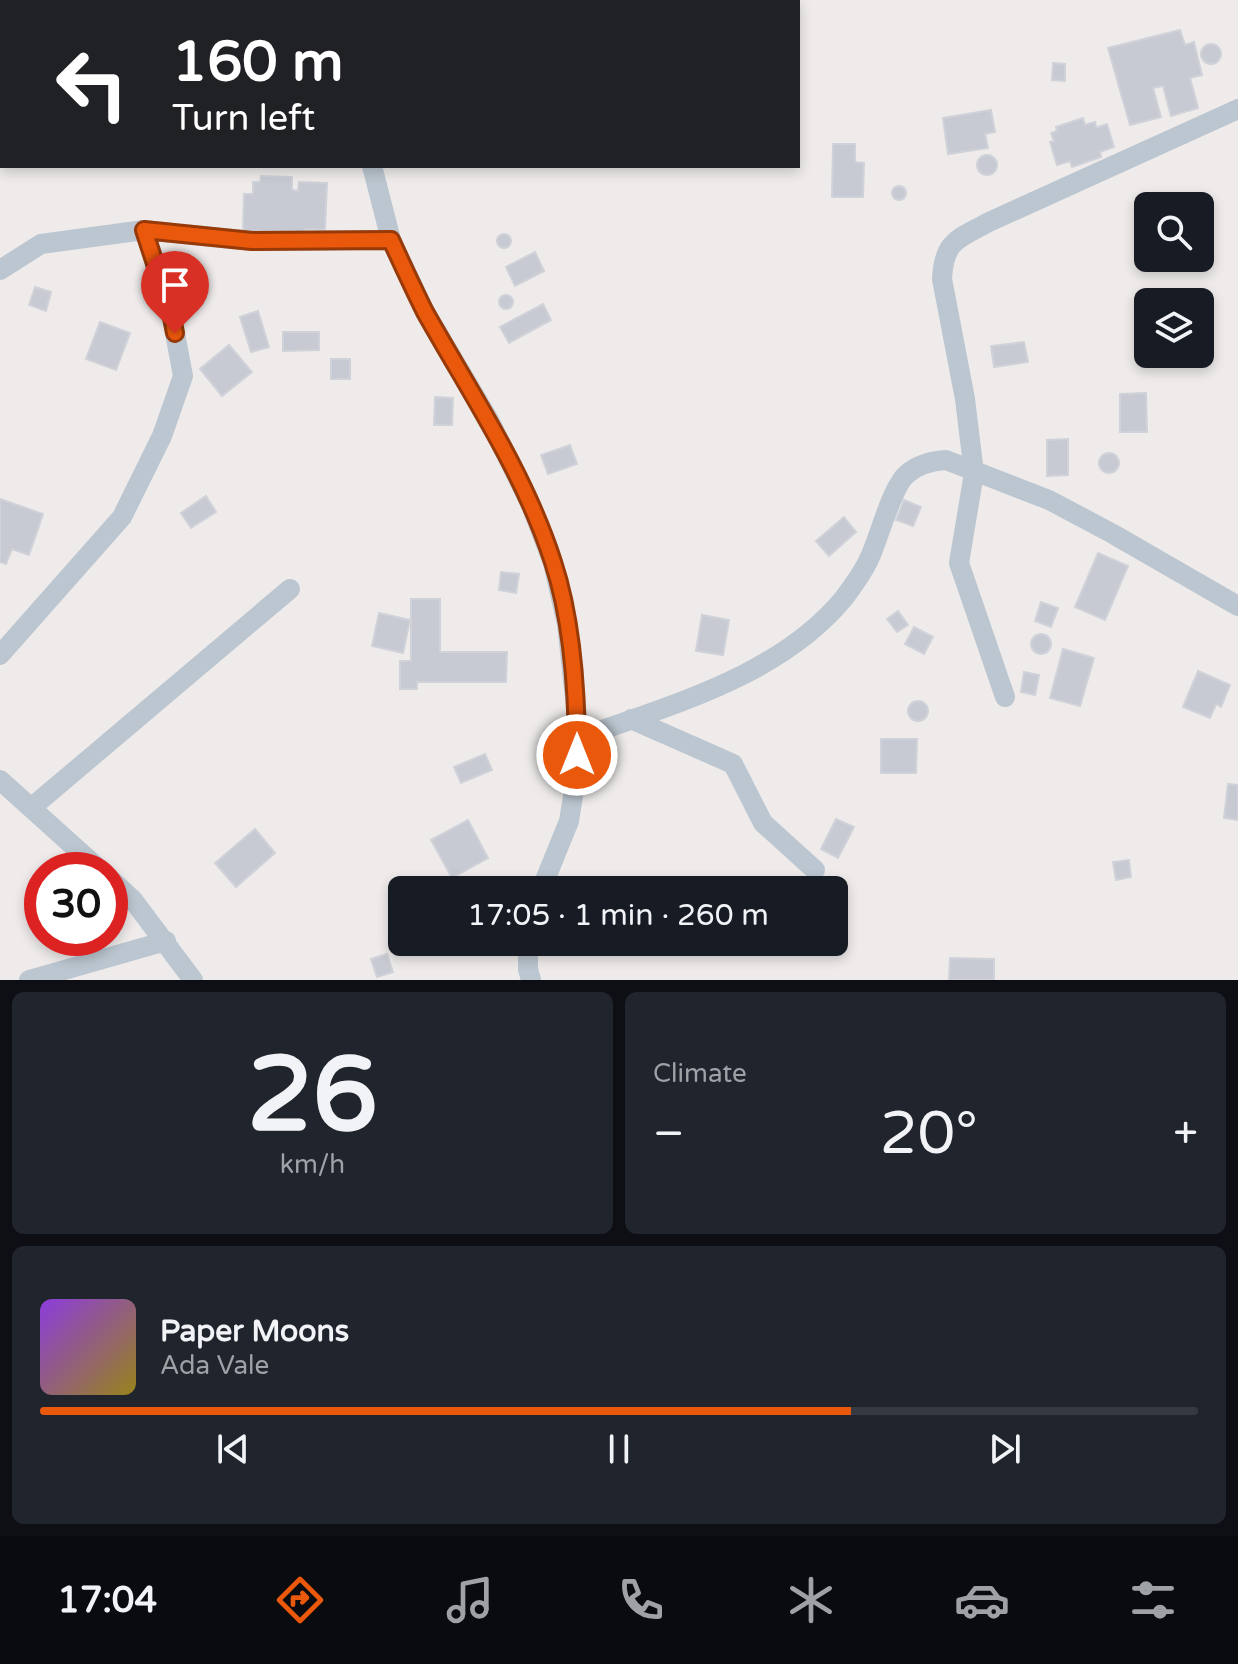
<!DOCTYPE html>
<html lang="en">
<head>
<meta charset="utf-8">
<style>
  body { margin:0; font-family:"Varela Round",sans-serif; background:#20242c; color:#f1f3f6; height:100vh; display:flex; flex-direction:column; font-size:30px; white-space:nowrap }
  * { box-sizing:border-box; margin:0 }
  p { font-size:26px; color:#9ea1a6 }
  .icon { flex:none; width:44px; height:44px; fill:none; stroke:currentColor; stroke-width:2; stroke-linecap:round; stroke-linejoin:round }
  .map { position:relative; height:980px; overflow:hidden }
  .details { display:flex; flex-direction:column; gap:12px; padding:12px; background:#0d0f14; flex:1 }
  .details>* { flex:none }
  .guide { position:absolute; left:0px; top:0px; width:800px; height:168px; box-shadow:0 4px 12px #0003; background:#202124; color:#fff; overflow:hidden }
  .fabs { position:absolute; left:1134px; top:192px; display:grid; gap:16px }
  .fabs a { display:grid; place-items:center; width:80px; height:80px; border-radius:12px; background:#171b24; box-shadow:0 4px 12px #0003; font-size:40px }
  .speed { position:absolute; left:24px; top:852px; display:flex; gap:16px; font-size:40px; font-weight:700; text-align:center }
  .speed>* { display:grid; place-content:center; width:104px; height:104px; border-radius:50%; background:#171b24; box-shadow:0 4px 12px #0003; line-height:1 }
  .speed .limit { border:12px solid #d22; background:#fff; color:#111 }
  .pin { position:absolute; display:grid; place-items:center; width:68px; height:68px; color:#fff; margin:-82px -34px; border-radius:50% 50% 50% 0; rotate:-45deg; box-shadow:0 0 8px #0007 }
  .pin .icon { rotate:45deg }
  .me { position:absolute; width:88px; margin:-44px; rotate:0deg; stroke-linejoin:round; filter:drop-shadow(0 0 6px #0008) }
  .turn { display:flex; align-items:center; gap:28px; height:168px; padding:0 40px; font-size:36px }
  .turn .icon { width:104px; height:104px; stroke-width:2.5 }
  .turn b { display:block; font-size:56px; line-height:68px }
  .big { font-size:60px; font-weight:600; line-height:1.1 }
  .details .widget { flex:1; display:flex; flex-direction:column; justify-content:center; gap:12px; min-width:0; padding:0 28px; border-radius:12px; background:#20242c }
  .details .dial { align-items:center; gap:0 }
  .dial b { font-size:104px; line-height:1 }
  .song { display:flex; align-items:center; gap:24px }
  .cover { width:96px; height:96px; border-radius:12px; background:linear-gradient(135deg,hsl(270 70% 55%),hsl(50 70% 35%)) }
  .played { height:8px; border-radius:4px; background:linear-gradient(90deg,#ea580c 70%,#363941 70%) }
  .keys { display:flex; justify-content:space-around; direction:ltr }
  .heat { display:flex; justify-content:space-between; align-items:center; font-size:44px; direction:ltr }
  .details .tiles { flex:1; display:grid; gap:12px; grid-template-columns:1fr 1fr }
  .widget:last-child { grid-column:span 2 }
  .trip { position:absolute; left:388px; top:876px; width:460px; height:80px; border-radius:12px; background:#171b24; box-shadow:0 4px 12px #0003; font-weight:600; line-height:80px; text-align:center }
  .dock { display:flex; height:128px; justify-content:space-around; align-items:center; background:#090b0e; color:#9ea1a6 }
  .dock .icon { width:56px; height:56px }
  .dock .active { color:#ea580c }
  .dock b { font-size:36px; color:#f1f3f6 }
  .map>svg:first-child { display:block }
  .building { fill:#c7cad2; stroke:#cfd2d8; stroke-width:2 }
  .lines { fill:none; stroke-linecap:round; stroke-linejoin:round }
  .minor { stroke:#bbc6d0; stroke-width:20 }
  .route-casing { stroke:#983908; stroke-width:20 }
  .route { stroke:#ea580c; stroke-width:14 }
</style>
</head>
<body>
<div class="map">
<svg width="1238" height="980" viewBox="0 0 1238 980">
  <rect width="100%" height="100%" fill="#efebeb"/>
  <path class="building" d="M1180 30 1185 45 1194 42 1202 75 1190 78 1198 108 1171 116 1163 86 1153 88 1161 117 1130 125 1108 48Z
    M1201 54a10 10 0 1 1 20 0a10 10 0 1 1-20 0Z
    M1053 63 1065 64V81L1052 80Z
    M991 110 995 132 985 134 988 148 948 154 943 118Z
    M1083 118 1085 125 1095 122 1096 128 1107 124 1114 147 1100 152 1101 157 1072 167 1070 161 1057 165 1050 142 1054 141 1051 133 1057 131 1056 127Z
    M833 144H855V162L864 163 863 197H832Z
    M977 165a10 10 0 1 1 20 0a10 10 0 1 1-20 0Z
    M261 176 292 177V190L298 191 299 182 327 183 325 230 305 229V236L243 235 244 194H253V182H260Z
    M892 193a7 7 0 1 1 14 0a7 7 0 1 1-14 0Z
    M497 241a7 7 0 1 1 14 0a7 7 0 1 1-14 0Z
    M535 252 544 271 515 286 506 267Z
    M35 287 51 292 46 311 29 305Z
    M499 302a7 7 0 1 1 14 0a7 7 0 1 1-14 0Z
    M543 304 551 320 509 343 500 327Z
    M258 311 269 347 251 352 240 317Z
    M100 322 130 333 116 370 86 359Z
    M283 332H319V350L283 351Z
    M1024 342 1028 362 994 367 991 346Z
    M229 345 252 372 222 396 200 369Z
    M331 359H350V379H331Z
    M1146 393 1147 432H1120V394Z
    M435 397 453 398 452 425H434Z
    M1068 439V475L1047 476V440Z
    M570 445 577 464 548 474 541 455Z
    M1099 463a10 10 0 1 1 20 0a10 10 0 1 1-20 0Z
    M206 496 216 512 191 528 181 513Z
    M0 499 43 514 29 555 12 549 6 564 0 562Z
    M904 500 921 507 913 526 896 520Z
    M844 517 856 532 829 556 816 541Z
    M1098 553 1128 566 1105 620 1075 607Z
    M501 572 519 574 516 593 499 590Z
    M411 599H440V652H507L506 682H417V689H400V661H411Z
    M1041 602 1058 608 1051 627 1035 621Z
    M898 611 908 625 897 632 887 619Z
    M379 613 410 620 403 653 372 646Z
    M702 615 729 620 723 655 696 651Z
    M914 627 933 637 924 654 905 644Z
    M1031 644a10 10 0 1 1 20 0a10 10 0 1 1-20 0Z
    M1063 649 1094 658 1080 706 1050 698Z
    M1198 671 1230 685 1221 707 1216 704 1210 718 1183 707Z
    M1024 672 1039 675 1035 695 1021 692Z
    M908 711a10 10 0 1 1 20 0a10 10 0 1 1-20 0Z
    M881 739H917L916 773H881Z
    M485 754 492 770 461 783 454 767Z
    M1228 784 1238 785V820L1224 818Z
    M836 819 854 827 838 858 821 849Z
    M468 820 488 858 452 878 431 840Z
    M255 829 275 853 236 887 215 863Z
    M1129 860 1131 877 1116 880 1113 862Z
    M491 942H507L506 953 490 952Z
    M387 954 393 972 377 977 371 959Z
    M950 958 994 959V980H949Z"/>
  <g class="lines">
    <path class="minor" d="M314 0 315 2
      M742 2 749 0
      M372 166 391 240 424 310 489 420 531 505 553 563 567 624 577 717V771L569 821 541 890
      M0 270 41 244 144 230 252 241 391 240
      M0 655 122 517 162 436 183 376 171 312 144 230
      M1005 697 959 563 974 473 965 399 942 279C944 240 958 239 989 222L1238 109
      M631 719 733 764 763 823 815 870
      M577 739C669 705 779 677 844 598 853 586 864 571 870 557 879 538 892 486 907 474 917 465 933 461 946 460L1049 500 1113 534 1238 606
      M0 780 100 870
      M31 808 290 589
      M110 879 133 900 193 980
      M528 942V969L531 980
      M29 980 166 941"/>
  </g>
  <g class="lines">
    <g class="route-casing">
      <path id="route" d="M175 333 171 312 144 230 252 241 391 240C402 264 413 288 425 312 471 394 524 472 553 562 573 622 577 692 577 755"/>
    </g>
    <use href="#route" class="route"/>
  </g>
</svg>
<div class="fabs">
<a><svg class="icon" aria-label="search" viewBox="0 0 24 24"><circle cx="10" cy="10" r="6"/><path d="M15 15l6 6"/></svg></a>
<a><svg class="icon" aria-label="layers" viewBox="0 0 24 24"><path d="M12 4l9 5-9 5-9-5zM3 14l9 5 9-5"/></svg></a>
</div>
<div class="speed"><div class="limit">30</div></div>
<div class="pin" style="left:175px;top:333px;background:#d93025"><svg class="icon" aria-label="arrive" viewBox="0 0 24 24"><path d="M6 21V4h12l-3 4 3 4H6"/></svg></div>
<svg class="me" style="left:577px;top:755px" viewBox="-20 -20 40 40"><circle r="17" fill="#ea580c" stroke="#fff" stroke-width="3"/><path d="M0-11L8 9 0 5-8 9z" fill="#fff"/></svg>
<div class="trip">17:05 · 1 min · 260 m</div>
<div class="guide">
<div class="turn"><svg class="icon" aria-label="left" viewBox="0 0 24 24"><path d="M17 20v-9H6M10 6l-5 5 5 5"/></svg><div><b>160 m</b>Turn left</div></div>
</div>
</div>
<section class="details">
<div class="tiles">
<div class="widget dial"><b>26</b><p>km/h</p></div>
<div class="widget"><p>Climate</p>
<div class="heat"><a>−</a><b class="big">20°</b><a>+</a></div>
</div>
<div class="widget">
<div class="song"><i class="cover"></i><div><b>Paper Moons</b><p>Ada Vale</p></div></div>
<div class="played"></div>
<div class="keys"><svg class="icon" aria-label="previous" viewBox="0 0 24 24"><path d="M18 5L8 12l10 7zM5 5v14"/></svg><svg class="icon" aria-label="pause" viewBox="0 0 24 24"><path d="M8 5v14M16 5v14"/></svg><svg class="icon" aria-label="next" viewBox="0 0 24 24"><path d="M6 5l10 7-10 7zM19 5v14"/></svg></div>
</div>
</div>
</section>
<nav class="dock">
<b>17:04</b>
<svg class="icon active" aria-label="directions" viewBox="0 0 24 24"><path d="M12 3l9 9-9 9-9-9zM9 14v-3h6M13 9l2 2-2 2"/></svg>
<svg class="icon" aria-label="music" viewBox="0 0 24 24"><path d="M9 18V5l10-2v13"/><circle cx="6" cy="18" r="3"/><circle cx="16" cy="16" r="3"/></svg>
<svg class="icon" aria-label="phone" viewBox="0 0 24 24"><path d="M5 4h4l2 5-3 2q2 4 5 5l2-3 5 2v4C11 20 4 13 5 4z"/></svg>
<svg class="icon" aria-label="climate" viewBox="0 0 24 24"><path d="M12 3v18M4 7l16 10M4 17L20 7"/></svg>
<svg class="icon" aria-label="car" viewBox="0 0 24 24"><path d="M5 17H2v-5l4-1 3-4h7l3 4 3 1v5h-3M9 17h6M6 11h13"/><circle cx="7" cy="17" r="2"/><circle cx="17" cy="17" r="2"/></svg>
<svg class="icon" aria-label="filters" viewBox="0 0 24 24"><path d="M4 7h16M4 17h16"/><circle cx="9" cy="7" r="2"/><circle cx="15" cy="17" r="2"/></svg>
</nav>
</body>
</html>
